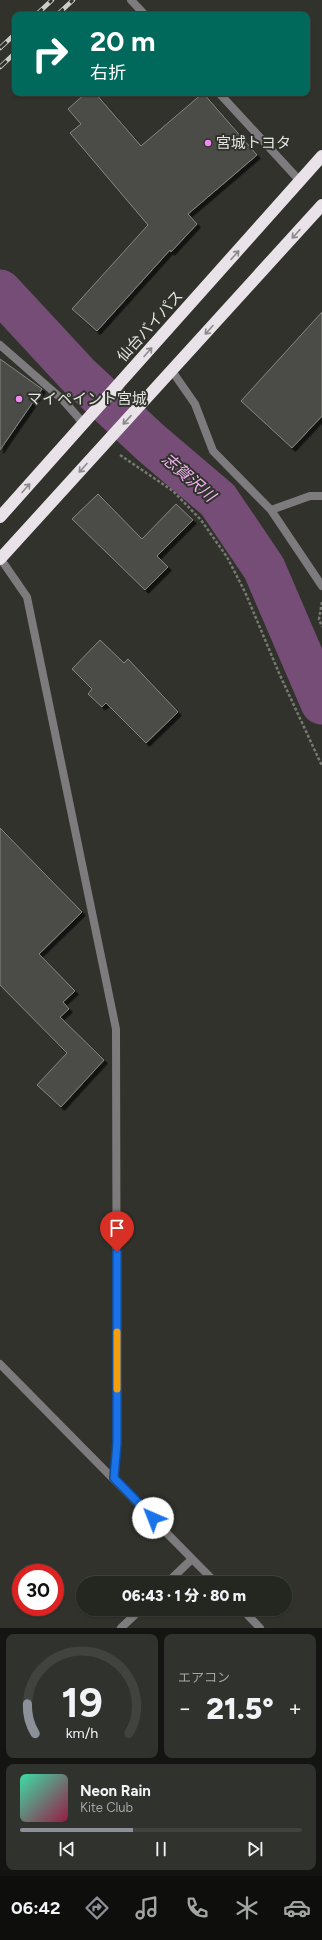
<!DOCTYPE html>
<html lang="ja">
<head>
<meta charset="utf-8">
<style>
  body { margin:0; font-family:Figtree,"Noto Sans JP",sans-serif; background:#30322d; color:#f1f3f6; height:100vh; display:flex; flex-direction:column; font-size:15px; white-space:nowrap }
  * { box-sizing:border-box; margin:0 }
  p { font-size:13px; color:#a3a5a5 }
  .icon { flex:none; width:22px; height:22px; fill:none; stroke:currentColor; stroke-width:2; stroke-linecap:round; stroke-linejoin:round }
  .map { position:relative; height:1628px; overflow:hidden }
  .panel { display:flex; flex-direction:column; gap:6px; padding:6px; background:#141512; flex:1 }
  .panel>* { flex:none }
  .banner { position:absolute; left:12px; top:12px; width:298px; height:84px; border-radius:8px; box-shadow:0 1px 3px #0004,0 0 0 1px #41433e; background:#00695c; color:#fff; overflow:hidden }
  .speed { position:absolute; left:12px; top:1564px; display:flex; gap:8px; font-size:20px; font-weight:700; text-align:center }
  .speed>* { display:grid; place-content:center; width:52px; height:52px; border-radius:50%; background:#242620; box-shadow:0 1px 3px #0004,0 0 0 1px #41433e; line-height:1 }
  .speed .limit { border:6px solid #d22; background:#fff; color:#111 }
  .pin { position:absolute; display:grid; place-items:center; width:34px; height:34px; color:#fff; margin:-41px -17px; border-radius:50% 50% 50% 0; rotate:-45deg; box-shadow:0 0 4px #0007 }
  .pin .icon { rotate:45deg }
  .me { position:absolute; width:44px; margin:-22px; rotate:316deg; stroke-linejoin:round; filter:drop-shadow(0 0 3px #0008) }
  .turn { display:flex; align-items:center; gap:14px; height:84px; padding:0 12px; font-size:18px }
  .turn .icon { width:52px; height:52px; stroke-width:2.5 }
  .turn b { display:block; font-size:28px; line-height:34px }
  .big { font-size:30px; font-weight:800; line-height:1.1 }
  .panel .tile { flex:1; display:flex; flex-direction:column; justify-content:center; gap:6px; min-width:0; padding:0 14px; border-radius:8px; background:#30322d }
  .panel .dial { align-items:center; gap:0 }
  .dial svg { height:104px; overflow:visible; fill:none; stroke:#41433e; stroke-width:7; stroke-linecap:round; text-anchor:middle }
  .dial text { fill:#f1f3f6; stroke:none }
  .song { display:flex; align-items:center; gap:12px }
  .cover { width:48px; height:48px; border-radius:6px; background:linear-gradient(135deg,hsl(160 70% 55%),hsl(340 70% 35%)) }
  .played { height:4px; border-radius:2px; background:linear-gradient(90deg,#8c9099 40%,#41433e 40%) }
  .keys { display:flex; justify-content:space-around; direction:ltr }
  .heat { display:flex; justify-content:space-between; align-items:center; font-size:22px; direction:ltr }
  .panel .tiles { flex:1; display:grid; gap:6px; grid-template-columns:1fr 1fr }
  .tile:last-child { grid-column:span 2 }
  .trip { position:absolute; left:76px; top:1576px; width:216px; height:40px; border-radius:20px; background:#242620; box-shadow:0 1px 3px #0004,0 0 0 1px #41433e; font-weight:800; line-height:40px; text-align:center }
  .tabs { display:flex; height:64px; justify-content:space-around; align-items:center; background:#0e0f0d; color:#a3a5a5 }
  .tabs .icon { width:28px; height:28px }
  .tabs .active { color:#8c9099 }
  .tabs b { font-size:18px; color:#f1f3f6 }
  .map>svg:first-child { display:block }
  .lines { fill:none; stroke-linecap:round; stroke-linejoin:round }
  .river { stroke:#764d76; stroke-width:43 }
  .building { fill:#4b4c46; stroke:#868881; filter:url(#shadow) }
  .path { stroke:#777973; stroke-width:2.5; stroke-dasharray:3 2; stroke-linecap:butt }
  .lane { stroke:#7e7b7e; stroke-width:8 }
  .street { stroke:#7e7b7e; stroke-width:8 }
  .highway { stroke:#e9e3e9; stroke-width:12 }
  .rail-casing { stroke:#ccceca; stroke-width:4.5 }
  .rail { stroke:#30322b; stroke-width:3; stroke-dasharray:9; stroke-linecap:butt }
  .oneway { stroke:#8c8a8a }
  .route-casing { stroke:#114b97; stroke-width:10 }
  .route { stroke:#1a73e8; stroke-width:7 }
  .slow { stroke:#f59e0b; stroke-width:7 }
  .poi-dot { fill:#f28af3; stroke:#30322b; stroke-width:1.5 }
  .labels { text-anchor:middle; stroke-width:4; stroke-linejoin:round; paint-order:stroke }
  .poi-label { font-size:15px; fill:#e2e4e0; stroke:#30322b; text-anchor:start }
  .street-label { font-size:15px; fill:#e2e4e0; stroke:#30322b }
  .water-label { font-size:16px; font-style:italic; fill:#f4b4f4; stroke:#30322b }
</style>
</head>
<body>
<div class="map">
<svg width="322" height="1628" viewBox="0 0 322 1628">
  <defs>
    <filter id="shadow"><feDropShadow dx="3.5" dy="3.5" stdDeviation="0" flood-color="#0009"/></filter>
  </defs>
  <rect width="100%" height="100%" fill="#30322b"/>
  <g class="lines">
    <path class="river" d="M0 291 78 375 151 443 218 500 264 568 322 703"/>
  </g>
  <path class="building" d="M86 93H95L141 146 203 93 257 155 188 214 197 224 171 252 170 250 97 331 72 309 148 225 70 133 81 124 68 109Z
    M322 312V416L292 448 241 401Z
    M0 359 42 389 0 450Z
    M98 494 142 539 176 504 193 520 157 556 168 567 145 590 72 519Z
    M100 640 124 663 128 659 178 712 146 743 106 703 102 707 88 694 92 689 72 669Z
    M0 828 82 912 39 954 75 991 63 1002 69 1009 60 1017 104 1060 61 1107 37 1085 67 1053 0 985Z"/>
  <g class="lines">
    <path class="path" d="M120 455 173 491 201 520 227 557 245 592 279 673 322 766
      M322 602 319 619 322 627"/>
    <path class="lane" d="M131 0 145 15
      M219 93 300 181"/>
    <path class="street" d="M0 345 63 400 84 424
      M172 371 195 404 213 451 271 510 322 586
      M271 510 310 496H322
      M0 558 27 597 116 1029 117 1443 114 1478
      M0 1364 216 1583
      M167 1583 192 1559
      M242 1609 260 1628
      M121 1628 141 1609"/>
    <path class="highway" d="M0 517 322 156
      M0 559 322 205"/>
    <g class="rail-casing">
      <path id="rail" d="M36 15 52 0
        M57 15 73 0
        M0 48 15 34
        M0 67 15 53"/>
    </g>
    <use href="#rail" class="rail"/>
  </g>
  <defs><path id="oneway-shaft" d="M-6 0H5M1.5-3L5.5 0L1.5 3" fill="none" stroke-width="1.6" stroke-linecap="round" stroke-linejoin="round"/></defs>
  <g class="oneway">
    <use href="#oneway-shaft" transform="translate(296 234) rotate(132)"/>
    <use href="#oneway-shaft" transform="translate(235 255) rotate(-48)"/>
    <use href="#oneway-shaft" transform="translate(209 330) rotate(132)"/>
    <use href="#oneway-shaft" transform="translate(148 352) rotate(-48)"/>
    <use href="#oneway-shaft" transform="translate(127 420) rotate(133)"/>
    <use href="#oneway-shaft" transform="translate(83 468) rotate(132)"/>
    <use href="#oneway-shaft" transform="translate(26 488) rotate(-48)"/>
  </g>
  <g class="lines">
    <g class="route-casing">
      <path id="route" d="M117 1252V1443L114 1478 153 1518"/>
    </g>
    <use href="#route" class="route"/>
    <path class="slow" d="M117 1332V1389"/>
  </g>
  <g class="poi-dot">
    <circle cx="208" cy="143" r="4"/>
    <circle cx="19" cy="399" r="4"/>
  </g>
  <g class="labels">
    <g class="poi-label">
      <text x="216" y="148">宮城トヨタ</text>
      <text x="27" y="404">マイペイント宮城</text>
    </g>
    <g class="street-label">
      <text transform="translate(150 326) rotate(-48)" y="5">仙台バイパス</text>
    </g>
    <g class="water-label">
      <text transform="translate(189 477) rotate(41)" y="6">志賀沢川</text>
    </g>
  </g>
</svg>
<div class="speed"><div class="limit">30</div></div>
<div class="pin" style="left:117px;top:1252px;background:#d93025"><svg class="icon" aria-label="arrive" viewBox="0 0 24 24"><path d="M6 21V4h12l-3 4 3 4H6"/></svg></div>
<svg class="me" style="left:153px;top:1518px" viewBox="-20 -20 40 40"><circle r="19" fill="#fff"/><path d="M0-13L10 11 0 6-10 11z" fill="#1a73e8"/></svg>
<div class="trip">06:43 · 1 分 · 80 m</div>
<div class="banner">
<div class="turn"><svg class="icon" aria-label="right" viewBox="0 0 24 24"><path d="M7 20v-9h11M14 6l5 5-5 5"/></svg><div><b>20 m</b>右折</div></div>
</div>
</div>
<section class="panel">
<div class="tiles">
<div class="tile dial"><svg viewBox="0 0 100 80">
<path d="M14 69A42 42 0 1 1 86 69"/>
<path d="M14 69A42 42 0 0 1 8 46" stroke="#8c9099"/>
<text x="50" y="56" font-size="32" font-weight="700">19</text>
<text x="50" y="72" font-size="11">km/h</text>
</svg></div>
<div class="tile"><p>エアコン</p>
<div class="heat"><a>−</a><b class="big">21.5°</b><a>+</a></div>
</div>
<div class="tile">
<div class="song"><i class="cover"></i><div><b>Neon Rain</b><p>Kite Club</p></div></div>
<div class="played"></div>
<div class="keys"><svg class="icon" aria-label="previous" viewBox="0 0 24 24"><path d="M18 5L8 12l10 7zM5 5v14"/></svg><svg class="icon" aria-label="pause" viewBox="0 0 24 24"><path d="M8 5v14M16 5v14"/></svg><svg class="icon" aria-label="next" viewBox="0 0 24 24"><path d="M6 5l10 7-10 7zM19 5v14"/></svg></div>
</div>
</div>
</section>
<nav class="tabs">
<b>06:42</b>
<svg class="icon active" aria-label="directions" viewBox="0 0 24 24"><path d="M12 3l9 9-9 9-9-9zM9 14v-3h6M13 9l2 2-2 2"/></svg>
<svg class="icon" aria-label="music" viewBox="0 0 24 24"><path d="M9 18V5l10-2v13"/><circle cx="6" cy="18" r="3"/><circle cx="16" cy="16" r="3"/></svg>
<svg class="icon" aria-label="phone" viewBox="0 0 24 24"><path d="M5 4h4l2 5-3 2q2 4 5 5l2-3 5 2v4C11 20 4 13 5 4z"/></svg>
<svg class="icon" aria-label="climate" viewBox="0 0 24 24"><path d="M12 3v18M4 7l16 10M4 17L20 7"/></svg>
<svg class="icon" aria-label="car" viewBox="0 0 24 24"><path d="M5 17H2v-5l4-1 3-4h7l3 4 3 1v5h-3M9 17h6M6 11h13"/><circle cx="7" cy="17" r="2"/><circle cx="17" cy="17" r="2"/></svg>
</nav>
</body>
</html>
